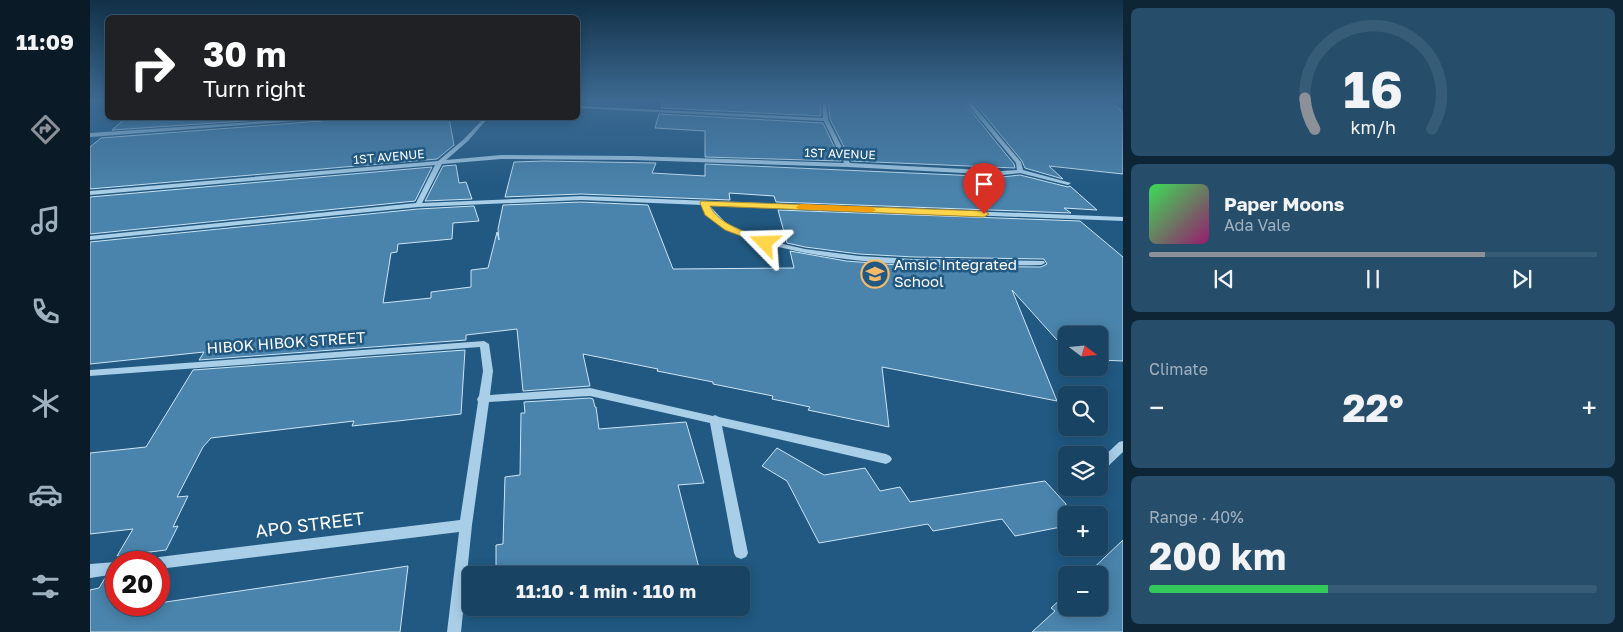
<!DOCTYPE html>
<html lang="en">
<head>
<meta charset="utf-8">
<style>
  body { margin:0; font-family:"Golos Text",sans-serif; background:#264e6b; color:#f1f3f6; height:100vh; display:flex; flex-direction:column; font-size:19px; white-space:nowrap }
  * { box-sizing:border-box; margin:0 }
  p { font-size:16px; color:#9fb0be }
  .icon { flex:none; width:28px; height:28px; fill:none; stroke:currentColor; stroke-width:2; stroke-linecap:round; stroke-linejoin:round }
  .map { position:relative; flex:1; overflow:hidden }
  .details { display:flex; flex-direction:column; gap:8px; padding:8px; background:#0e2536; width:500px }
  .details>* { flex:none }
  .hud { position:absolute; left:15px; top:15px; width:475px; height:105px; border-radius:8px; box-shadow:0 2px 12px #0003,0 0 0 1px #375c77; background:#202124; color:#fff; overflow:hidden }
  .needle { width:32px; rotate:106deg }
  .fabs { position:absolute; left:968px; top:326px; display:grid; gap:10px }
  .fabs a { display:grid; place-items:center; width:50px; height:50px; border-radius:8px; background:#194362; box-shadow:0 2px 12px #0003,0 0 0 1px #375c77; font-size:25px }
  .speed { position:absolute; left:15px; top:551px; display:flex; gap:10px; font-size:25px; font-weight:700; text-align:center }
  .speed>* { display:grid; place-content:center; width:65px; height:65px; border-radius:50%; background:#194362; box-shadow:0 2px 12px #0003,0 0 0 1px #375c77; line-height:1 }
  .speed .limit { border:8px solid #d22; background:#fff; color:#111 }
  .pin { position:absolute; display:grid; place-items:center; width:42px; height:42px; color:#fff; margin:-51px -21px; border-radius:50% 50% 50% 0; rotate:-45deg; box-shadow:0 0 5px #0007 }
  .pin .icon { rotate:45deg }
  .me { position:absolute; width:55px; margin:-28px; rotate:292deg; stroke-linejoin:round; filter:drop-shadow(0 0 4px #0008) }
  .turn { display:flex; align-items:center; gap:18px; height:105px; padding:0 15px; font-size:22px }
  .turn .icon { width:65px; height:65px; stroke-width:2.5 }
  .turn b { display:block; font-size:35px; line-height:42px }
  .big { font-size:38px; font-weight:700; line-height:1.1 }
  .details .tile { flex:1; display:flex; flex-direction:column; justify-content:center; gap:8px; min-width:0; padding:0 18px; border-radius:8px; background:#264e6b }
  .details .dial { align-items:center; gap:0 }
  .dial svg { height:130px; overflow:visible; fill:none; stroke:#375c77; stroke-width:7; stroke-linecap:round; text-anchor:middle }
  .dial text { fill:#f1f3f6; stroke:none }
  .song { display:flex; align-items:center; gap:15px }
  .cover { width:60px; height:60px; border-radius:8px; background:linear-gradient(135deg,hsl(130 70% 55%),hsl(320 70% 35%)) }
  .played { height:5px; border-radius:2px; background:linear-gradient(90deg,#8c9099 75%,#375c77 75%) }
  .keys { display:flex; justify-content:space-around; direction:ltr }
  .heat { display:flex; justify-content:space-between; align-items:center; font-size:28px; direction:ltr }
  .charge { height:8px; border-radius:4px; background:linear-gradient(90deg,#34c759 40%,#375c77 0) }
  .trip { position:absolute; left:372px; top:566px; width:288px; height:50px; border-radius:8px; background:#194362; box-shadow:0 2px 12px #0003,0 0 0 1px #375c77; font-weight:700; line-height:50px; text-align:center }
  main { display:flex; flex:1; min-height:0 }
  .tabs { display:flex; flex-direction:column; width:90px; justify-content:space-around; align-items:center; background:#0a1b27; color:#9fb0be }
  .tabs .icon { width:35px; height:35px }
  .tabs .on { color:#8c9099 }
  .tabs b { font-size:22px; color:#f1f3f6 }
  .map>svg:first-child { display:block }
  .building { fill:#4a83ab; stroke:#cce5f6 }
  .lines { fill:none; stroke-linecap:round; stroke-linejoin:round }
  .minor { fill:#a8cee8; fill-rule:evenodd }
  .route { fill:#ffd54a; stroke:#a68a30 }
  .slow { fill:#f59e0b }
  .labels { text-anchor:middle; stroke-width:5; stroke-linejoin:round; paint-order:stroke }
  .far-street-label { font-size:12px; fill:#fff; stroke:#215982 }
  .poi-label { font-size:15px; fill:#fff; stroke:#215982; text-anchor:start }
  .street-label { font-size:15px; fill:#fff; stroke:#215982 }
  .near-street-label { font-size:18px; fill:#fff; stroke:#215982 }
</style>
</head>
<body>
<main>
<nav class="tabs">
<b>11:09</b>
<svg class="icon on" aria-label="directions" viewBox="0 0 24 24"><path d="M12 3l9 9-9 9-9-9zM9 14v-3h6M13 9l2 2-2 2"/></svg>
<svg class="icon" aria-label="music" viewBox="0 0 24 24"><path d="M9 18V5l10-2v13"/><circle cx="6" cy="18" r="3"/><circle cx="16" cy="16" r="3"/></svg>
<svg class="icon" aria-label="phone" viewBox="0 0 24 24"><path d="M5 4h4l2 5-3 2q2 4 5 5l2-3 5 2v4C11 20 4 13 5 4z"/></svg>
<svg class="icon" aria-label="climate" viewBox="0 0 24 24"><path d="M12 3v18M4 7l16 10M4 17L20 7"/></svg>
<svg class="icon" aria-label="car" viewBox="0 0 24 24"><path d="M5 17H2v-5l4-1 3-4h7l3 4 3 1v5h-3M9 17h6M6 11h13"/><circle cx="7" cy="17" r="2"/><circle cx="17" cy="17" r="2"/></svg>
<svg class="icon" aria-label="filters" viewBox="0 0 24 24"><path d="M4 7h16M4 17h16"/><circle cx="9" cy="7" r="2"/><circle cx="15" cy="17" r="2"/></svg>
</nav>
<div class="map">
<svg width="1033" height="632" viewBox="0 0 1033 632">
  <rect width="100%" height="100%" fill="#215982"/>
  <path class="building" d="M574 100H730L731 116 571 108Z
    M738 100H872L924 164 925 168 761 161 740 119Z
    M882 100H1018L1033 112V174L959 166 973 179 935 168 932 161Z
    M569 114 733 123 751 161 615 157V131L565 128Z
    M36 118H199L22 130Z
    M236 118H359L364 145 347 159 0 189V147L11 138 232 121Z
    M454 161 566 163 562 173 615 176V164L912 177 930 175 978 187 980 186 1007 210 974 208 981 213 686 202 684 196 639 193 640 200 491 194 415 197 424 162Z
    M366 165 369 183 376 182 382 199 335 201 353 166Z
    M342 167 325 201 0 234V197Z
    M491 202 558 205 583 269 704 268 700 251 756 261 821 266 951 267 957 264 954 259 824 257 769 254 715 247 697 243 688 210 990 221 1033 257V361L1009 360V335H976V350L922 290 967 401 792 367 799 427 718 410 720 407 682 399 683 396 623 384V382L567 371 568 369 493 354 500 386 433 391 427 329 376 335V340L109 360 114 352 0 364V242L328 209 384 206 389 221 363 223 362 239 308 244 307 252 301 253 293 303 341 298V292L381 287V270L398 268 407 232 409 240 408 229 413 205Z
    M375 350 371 414 262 426 264 421 121 438 113 447 87 497 98 496 83 527 88 526 76 550 27 556 43 529 0 534V453L56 447 103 370Z
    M500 398 503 399 505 407H506L509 429 596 422 614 483 588 485 610 572 580 575H406V545L413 544 415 477 430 475 431 413H435L434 402Z
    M687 448 734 475 775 468 790 491 810 487 820 502 955 481 976 504V526L925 536 912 519 843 531 838 524 729 543 697 481 672 466Z
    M1033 540V632H942L965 611 961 608 976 594V608H1009V575H996Z
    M318 566 310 632H0V590L9 588 15 578 26 576V605H69V603Z"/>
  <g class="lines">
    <path class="minor" d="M732 100H736L738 120 760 163 912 171 927 170 926 163 874 100H879L931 162 933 170 981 183 978 185 930 173 912 175 758 167 543 160 411 159 352 164 332 203 491 196 1033 217V221L619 205 636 223 671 239 715 249 769 256 824 259 954 261 955 263 951 265C865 266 777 268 693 248 672 244 651 238 632 227 625 222 618 212 612 205L491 200 328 207 0 240V236L326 203 345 165 0 195V191L348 161 374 139 394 118H398L378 141 356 160 411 155 543 156 754 163 734 121 488 108V106L733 118Z
      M219 118H234L232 119 0 137V133Z
      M394 341 399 344 403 371 400 395 500 388 623 416 625 415 629 417 796 454 800 456 802 459 800 462 796 464 632 426 658 553 656 557 651 559 646 557 644 553 620 423 500 396 399 402 382 525 371 632H357L369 532 69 569V562H62L64 558 69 557 370 520 388 402 387 399 389 396 393 371 390 347 0 376V370Z
      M1033 441V452L1013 471 1009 473V461L1029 442Z
      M981 488H994C991 494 987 497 981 495L979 491Z
      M26 562H29H26V574L0 578V564Z"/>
  </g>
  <linearGradient id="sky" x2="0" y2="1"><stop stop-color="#123148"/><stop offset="0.53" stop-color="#3d6a92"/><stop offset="1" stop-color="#3d6a92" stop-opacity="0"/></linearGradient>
  <rect width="1033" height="189" fill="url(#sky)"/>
  <path class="route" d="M611 201 894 211 899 214 894 217 620 206C627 224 661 234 678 241V245H675L635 230 615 215 610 203Z"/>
  <path class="slow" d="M711 204 782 207 786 210 782 212 708 209 706 207Z"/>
  <defs>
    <g id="school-ring" transform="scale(1.4375)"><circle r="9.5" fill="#215982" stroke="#f5b96a" stroke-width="1.5"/><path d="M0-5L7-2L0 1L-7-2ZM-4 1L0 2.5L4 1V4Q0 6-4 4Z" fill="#f5b96a"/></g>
  </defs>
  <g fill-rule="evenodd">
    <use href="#school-ring" x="785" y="274"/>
  </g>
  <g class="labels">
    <g class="far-street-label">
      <text transform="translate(750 154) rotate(2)" y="4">1ST AVENUE</text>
      <text transform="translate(299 157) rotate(-5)" y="4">1ST AVENUE</text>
    </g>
    <g class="poi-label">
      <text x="804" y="270">Amsic Integrated<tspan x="804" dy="17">School</tspan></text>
    </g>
    <g class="street-label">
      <text transform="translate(196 343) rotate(-4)" y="5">HIBOK HIBOK STREET</text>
    </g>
    <g class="near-street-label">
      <text transform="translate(220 525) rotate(-7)" y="6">APO STREET</text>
    </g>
  </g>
</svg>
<div class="fabs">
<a><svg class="needle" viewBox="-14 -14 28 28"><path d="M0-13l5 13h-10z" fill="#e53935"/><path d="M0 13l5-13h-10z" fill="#9fb0be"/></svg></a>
<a><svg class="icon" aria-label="search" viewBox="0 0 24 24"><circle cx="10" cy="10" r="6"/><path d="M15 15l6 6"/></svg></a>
<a><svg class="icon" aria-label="layers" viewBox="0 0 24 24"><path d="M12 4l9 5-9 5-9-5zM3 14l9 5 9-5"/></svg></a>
<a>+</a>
<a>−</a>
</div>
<div class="speed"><div class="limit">20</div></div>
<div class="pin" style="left:894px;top:214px;background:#d93025"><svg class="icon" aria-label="arrive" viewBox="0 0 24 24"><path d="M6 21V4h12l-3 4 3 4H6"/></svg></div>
<svg class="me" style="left:675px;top:243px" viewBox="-20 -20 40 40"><path d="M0-17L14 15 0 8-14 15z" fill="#ffd54a" stroke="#fff" stroke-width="4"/></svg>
<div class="trip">11:10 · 1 min · 110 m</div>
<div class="hud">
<div class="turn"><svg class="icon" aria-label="right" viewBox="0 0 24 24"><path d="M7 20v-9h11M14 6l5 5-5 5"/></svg><div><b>30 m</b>Turn right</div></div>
</div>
</div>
<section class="details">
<div class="tile dial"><svg viewBox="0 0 100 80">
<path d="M14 69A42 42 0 1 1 86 69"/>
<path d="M14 69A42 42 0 0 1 8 50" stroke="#8c9099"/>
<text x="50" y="56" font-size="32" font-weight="700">16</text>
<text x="50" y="72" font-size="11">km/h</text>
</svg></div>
<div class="tile">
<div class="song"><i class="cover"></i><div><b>Paper Moons</b><p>Ada Vale</p></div></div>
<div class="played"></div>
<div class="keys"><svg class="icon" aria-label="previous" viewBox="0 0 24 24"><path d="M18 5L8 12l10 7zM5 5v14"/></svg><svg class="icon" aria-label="pause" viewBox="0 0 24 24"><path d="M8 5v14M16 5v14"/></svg><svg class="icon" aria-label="next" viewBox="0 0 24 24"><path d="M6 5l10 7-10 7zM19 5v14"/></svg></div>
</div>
<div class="tile"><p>Climate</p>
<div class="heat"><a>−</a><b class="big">22°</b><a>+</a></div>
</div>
<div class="tile"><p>Range · 40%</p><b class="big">200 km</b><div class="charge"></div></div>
</section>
</main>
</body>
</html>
